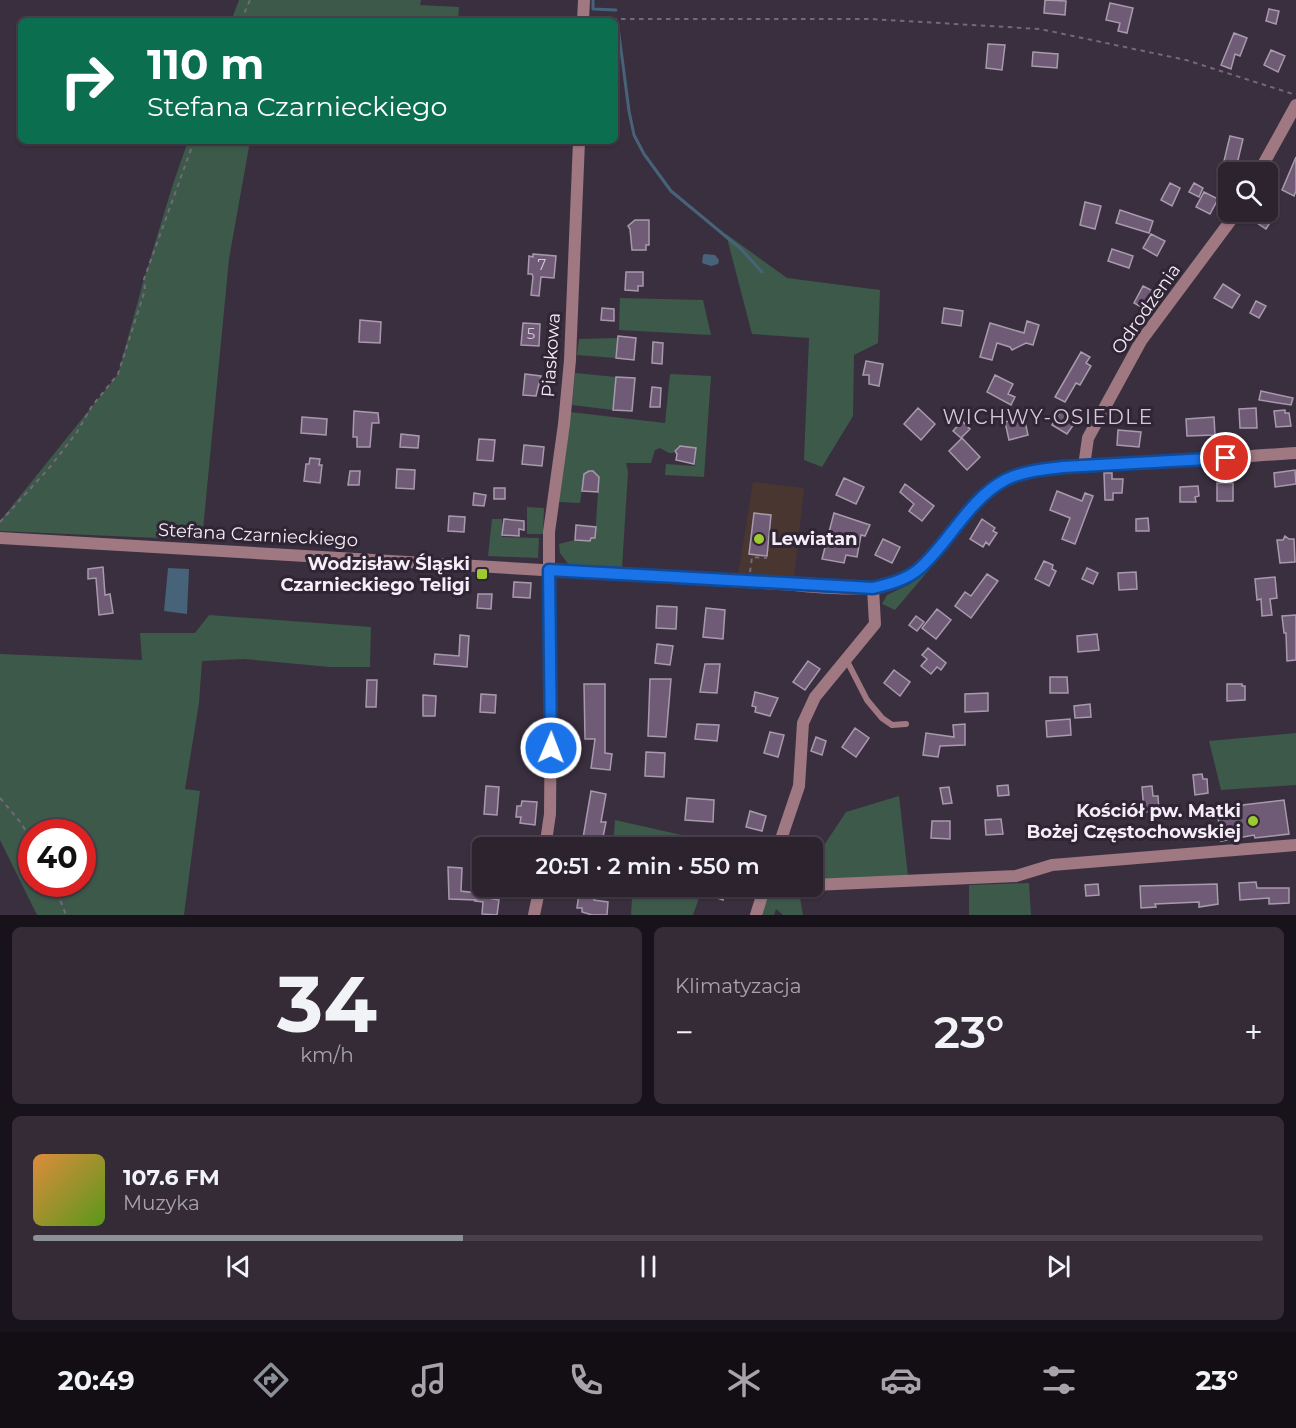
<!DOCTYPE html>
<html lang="pl">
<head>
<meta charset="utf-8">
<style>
  body { margin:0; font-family:Montserrat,sans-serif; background:#342b37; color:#f1f3f6; height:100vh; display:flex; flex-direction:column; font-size:22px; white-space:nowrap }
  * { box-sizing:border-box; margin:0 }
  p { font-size:20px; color:#a6a4aa }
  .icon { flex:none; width:33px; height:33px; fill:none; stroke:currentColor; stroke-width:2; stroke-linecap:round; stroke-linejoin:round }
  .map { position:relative; height:915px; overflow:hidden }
  .details { display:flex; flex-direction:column; gap:12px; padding:12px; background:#18131a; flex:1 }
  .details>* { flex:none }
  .banner { position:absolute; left:18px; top:18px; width:600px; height:126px; border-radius:9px; box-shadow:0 2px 4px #0004,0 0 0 2px #48404b; background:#0b6e4f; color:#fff; overflow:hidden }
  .buttons { position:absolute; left:1218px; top:162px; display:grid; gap:12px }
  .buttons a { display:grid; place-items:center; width:60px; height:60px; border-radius:9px; background:#2c232f; box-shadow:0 2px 4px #0004,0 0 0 2px #48404b; font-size:30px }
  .speed { position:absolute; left:18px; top:819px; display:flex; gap:12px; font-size:30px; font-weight:700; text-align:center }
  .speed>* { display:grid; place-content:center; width:78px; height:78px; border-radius:50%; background:#2c232f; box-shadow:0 2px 4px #0004,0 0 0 2px #48404b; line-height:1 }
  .speed .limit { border:9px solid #d22; background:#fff; color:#111 }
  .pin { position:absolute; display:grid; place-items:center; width:51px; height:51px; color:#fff; margin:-26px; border:3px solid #fff; border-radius:50%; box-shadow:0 2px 6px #0007 }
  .me { position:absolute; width:66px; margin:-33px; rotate:1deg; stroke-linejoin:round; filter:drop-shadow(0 0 4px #0008) }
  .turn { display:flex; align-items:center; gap:21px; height:126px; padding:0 30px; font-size:27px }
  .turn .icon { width:78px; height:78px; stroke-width:2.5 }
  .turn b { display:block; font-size:42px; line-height:51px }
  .big { font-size:45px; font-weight:600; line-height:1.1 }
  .details .widget { flex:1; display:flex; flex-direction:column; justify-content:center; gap:9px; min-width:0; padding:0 21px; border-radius:9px; background:#342b37 }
  .details .dial { align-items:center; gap:0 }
  .dial b { font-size:78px; line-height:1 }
  .song { display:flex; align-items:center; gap:18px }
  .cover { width:72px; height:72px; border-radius:9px; background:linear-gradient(135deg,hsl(30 70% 55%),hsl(90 70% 35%)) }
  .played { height:6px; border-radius:3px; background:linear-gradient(90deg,#8c9099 35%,#48404b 35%) }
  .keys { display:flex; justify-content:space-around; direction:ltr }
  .heat { display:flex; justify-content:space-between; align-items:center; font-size:33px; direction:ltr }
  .details .tiles { flex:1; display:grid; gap:12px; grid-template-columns:1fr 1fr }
  .widget:last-child { grid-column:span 2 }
  .trip { position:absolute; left:472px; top:837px; width:351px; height:60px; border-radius:9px; background:#2c232f; box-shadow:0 2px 4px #0004,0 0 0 2px #48404b; font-weight:600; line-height:60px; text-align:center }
  .menu { display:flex; height:96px; justify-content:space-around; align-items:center; background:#120e13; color:#a6a4aa }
  .menu .icon { width:42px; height:42px }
  .menu .current { color:#8c9099 }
  .menu b { font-size:27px; color:#f1f3f6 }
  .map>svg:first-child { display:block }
  .commercial { fill:#4a3631 }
  .green { fill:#3c594a; fill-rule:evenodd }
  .water { fill:#47637a }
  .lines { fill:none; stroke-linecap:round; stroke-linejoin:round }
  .stream { stroke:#47637a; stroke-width:3 }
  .building { fill:#705b77; stroke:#a89aad; stroke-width:1.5 }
  .path { stroke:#736978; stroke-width:2; stroke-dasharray:4.5 4.5; stroke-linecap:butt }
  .service { stroke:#9f7881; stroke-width:6 }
  .minor { stroke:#9f7881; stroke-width:12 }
  .tertiary { stroke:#9f7881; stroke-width:12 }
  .route-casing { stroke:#114b97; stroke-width:15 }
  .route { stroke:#1a73e8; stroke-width:10 }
  .poi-dot { fill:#9dca2f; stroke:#302534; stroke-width:2 }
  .labels { text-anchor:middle; stroke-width:6; stroke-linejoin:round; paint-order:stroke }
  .number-label { font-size:15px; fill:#d4c8d8 }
  .street-label { font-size:18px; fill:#f5edf8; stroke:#302534 }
  .poi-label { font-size:18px; font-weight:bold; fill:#f5edf8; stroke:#302534; text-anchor:end }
  .neighbourhood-label { font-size:20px; letter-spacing:1.5px; fill:#d6c7db; stroke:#302534 }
</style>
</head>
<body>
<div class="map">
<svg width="1296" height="915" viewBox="0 0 1296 915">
  <rect width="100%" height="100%" fill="#3a2f3f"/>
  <path class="commercial" d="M753 482 804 488 794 579 738 575Z"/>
  <path class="green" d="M239 0H421L420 5 459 7 458 21H231Z
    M188 141H250L229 259 202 540 0 531V521L118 374 144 279 173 184Z
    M726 234 787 278 880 290 878 343 854 355 853 416 822 467 804 460 809 338 752 334Z
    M620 298 703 300 711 335 619 330Z
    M618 338 616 358 577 355 579 339Z
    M575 373 616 377 613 410 572 405Z
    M670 374 711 376 704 477 665 475 666 464 695 466 696 448 678 446 673 453H669L660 448 655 450 651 463H626L628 472 622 568 569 565 560 553 559 544 575 540 590 541 591 538H595L599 478 584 476 580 503 559 502 570 412 665 423Z
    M527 507 544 508 543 534H527Z
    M492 519H502V537L539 538 538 558 488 556Z
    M934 564 895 610 882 604 887 595 910 584Z
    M209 615 371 627 370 667H330L244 659 202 661 199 703 185 789 200 791 184 915H37L0 840V654L142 660 140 633H195ZM32 832H82V884H32Z
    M1296 733V785L1221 790 1209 741Z
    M899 796 908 876 813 881V862L846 812Z
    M615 820 717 843 716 848 613 847Z
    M1029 883 1031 915H969V885Z
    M550 887V886L703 887 693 915H631L632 898Z
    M772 891 799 892 803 915H783L776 909 774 915H761L766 897Z"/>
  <path class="water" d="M705 254 715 255 719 260 718 264 711 266 702 263 703 255Z
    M168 568 189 569 187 614 164 611Z"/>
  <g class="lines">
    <path class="stream" d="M593 0V9L616 10
      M618 27 629 111 634 135 644 154 671 191 741 249 762 272"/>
  </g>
  <path class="building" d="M1045 0 1066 1 1065 15 1044 13Z
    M1110 3 1133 8 1127 33 1118 31 1120 23 1106 20Z
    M1269 9 1279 11 1276 24 1266 21Z
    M1234 33 1247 38 1240 56 1235 54 1231 69 1221 65Z
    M988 44 1005 45 1002 70 986 68Z
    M1271 50 1285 56 1278 72 1264 65Z
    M1033 52 1058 54 1057 68 1032 66Z
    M1230 136 1243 139 1237 164 1224 161Z
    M1296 157V191L1294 196 1282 190Z
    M1170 183 1180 188 1172 206 1161 200Z
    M1194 183 1203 188 1199 197 1189 192Z
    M1204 192 1218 199 1210 214 1196 207Z
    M1085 202 1101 206 1095 229 1080 225Z
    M1120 210 1153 221 1149 233 1116 223Z
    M1260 212H1277L1266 229 1254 221Z
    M635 220H649V245H646V250H632L630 229 628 226Z
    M1151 234 1165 241 1157 256 1143 248Z
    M1112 249 1133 256 1129 268 1108 261Z
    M533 254 556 256 554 278 541 277 539 296 531 295 533 277 532 274H528L529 256 533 257Z
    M626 272H643V286H638V291L625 290Z
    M1223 284 1240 295 1232 308 1214 298Z
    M1143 286 1157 293 1148 311 1134 303Z
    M1256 301 1266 306 1259 318 1250 313Z
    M602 308 614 309V321L601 320Z
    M944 308 963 311 961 326 942 323Z
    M360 320 381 322 380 343 359 342Z
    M1027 321 1039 325 1033 345 1026 343 1012 350 1010 347 997 343 992 360 980 357 990 323 1024 333Z
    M523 323 540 324 539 346 521 345Z
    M618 336 636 338 634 360 616 358Z
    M653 342 663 343 662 364 652 363Z
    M1081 352 1090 357 1086 363 1091 366 1080 385 1076 383 1065 402 1055 397Z
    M866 361 883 364 879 386 869 384V375H863Z
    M525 374 541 376 536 396 523 395Z
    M995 375 1013 384 1008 394 1015 397 1011 405 987 392Z
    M616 377 635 378 632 411 613 410Z
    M652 387 661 388 660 407H650Z
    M1261 391 1293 398 1291 405 1259 400Z
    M918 408 935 424 921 440 904 424Z
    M1256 408 1257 428H1240L1239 409Z
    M1285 410V413H1289L1291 426 1276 427 1274 411Z
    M354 411 378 413 379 423H372L370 447H357V437H353Z
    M1061 411 1076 421 1067 434 1052 425Z
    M302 417 327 419 326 435 301 433Z
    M1024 417 1028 435 1009 440 1005 422Z
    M1214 417 1215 435 1187 436 1186 419Z
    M962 421 970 429 961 438 953 431Z
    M1118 430 1141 432 1139 447 1117 445Z
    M401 434 419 436 418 448 400 447Z
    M962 438 980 457 967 470 949 451Z
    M479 439 495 440 493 461 477 460Z
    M524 445 544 447 542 466 522 464Z
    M680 446 696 448 694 464 676 460 677 454 675 451Z
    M310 458 320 459 319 465H322L320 483 304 481 306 464H309Z
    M397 469 415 470 414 489 396 488Z
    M1295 470 1296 484 1275 487 1274 473Z
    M350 471H360L359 485H348Z
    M589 471H593L599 477 598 492 582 491 584 474Z
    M1104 473H1112V479H1123L1122 493H1113V500H1105Z
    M844 478 864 487 856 504 836 495Z
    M1217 483H1233V501H1217Z
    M905 484 934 506 922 521 909 511 914 504 900 492Z
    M1198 486 1199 496 1195 497 1196 502H1180V487Z
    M494 488H505V499H494Z
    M1057 491 1082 501 1085 493 1093 496 1075 544 1062 539 1070 518 1050 510Z
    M474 493 486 495 484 506 473 505Z
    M754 513 771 515 767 556 749 554Z
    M834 513 870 525 865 536 861 535 857 557 846 555 844 563 822 559Z
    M449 516 465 517 464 532 448 531Z
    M1148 518 1149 531H1136V519Z
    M504 519 524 521V530L519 529V536L502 535Z
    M982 519 995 528 993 531 997 533 989 545 986 542 983 547 970 539Z
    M576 525 596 527 595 538H591L590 541 575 540Z
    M1285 536 1289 539H1294L1295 562 1280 563 1277 540H1283Z
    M883 539 900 547 892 563 875 555Z
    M1044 561 1053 565 1052 569 1056 571 1049 586 1035 579Z
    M103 567 105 595 110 594 113 613 99 615 96 578 88 579V569Z
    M1087 568 1098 573 1093 584 1082 579Z
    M1136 572 1137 589 1119 590 1118 573Z
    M987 574 998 581 971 618 955 606 965 592 971 596Z
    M1275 577 1277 598 1270 599 1272 615 1262 616 1261 599 1257 600 1255 579Z
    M514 582 531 583 530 598 513 597Z
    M478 594H492L491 609 477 608Z
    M657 606 677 607 676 629 656 628Z
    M706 608 725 610 723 639 703 637Z
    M937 609 951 620 936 639 922 628Z
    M1296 615V660L1287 661 1286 633H1284L1282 616Z
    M916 616 924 622 917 631 909 625Z
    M1097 634 1099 650 1078 652 1077 636Z
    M460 635 469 636 467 667 434 664 435 654 459 656Z
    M657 644 673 646 670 665 655 663Z
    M928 648 946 663 941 670 937 667 931 674 921 666 927 659 922 655Z
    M808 661 820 669 805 690 793 682Z
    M705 664H720L717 693 700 692Z
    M894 670 910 682 900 696 884 683Z
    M1050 677H1067L1068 693H1050Z
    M650 679H671L666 737 648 736Z
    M367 680H377L376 707H366Z
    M584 684H605V753L612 754 610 770 591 768 595 739H585Z
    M1227 684H1242V686H1245V700L1227 701Z
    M755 692 778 698 770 716 755 712 756 707 752 706Z
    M988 693V711L965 712V694Z
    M481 694 496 695 495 713 480 712Z
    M423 695 436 696 435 716H423Z
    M1090 704 1091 717 1075 718 1074 706Z
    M1070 719 1071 735 1047 737 1046 721Z
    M697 724 719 725 717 741 695 739Z
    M965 724V745L940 746 938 757 923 755 926 733 954 737 953 725Z
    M855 728 869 738 856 757 842 747Z
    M770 732 784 735 778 757 764 753Z
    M816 737 826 741 822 755 811 751Z
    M646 752 665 753 664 777 645 776Z
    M1202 774 1203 779H1207L1208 793 1195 795 1193 775Z
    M1008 785 1009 795 998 796 997 786Z
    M486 786 499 787 497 815 484 814Z
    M1152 786 1153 796H1158L1159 811 1144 812 1142 787Z
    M949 787 952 803 943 804 940 788Z
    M591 791 606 794 601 822H606L602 842 583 838Z
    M687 798 714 800 713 822 685 820Z
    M1284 800 1289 834 1255 838 1254 835 1221 841 1217 808Z
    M522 801 537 802 535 825 520 823 521 817H516L517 806H521Z
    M750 811 766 816 762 831 746 827Z
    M1001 819 1003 834 986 835 985 820Z
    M932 821H950V839L931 838Z
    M448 867 462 868 461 891 493 895 492 899 499 900 497 915 482 914 483 902 475 901 476 900 449 899Z
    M1256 882 1257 888H1289V903L1269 904V898L1240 900 1239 883Z
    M1098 884 1099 895 1086 896 1085 885Z
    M1217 884 1218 904 1199 907V902L1155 904 1156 907 1141 908 1140 886Z
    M712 886H727L723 900 709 895Z
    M579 893 594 894V900L608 902 607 915H592L582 912V908H577Z"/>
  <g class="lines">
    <path class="path" d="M594 19H871L1040 29 1186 60 1293 94
      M241 21 250 0
      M0 522 50 467 77 432 92 406 118 374 145 290 144 279 194 141
      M750 572 752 557 767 558
      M0 798 21 823 32 841
      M54 884 66 915"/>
    <path class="service" d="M846 659 867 700 882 718 892 725 906 724"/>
    <path class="minor" d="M583 21 584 0
      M1259 172 1296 105
      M1084 466 1088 438 1141 341 1237 212
      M549 570V532L564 424 570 360 579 141
      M778 848 799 786 803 723 815 697 875 624 873 588
      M813 885 1016 876 1052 865 1296 845
      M784 886H788
      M756 915 765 886"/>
    <path class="tertiary" d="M0 538 780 584C812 586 860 593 889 584 946 568 960 495 1015 476 1053 463 1101 465 1141 463 1193 461 1244 456 1296 453
      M545 848 550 814 551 704 549 570
      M534 915 540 886"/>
  </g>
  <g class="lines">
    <g class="route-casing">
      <path id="route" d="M551 748 549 570 873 588C889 584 906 580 919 569 950 542 968 500 1005 480 1023 471 1044 469 1063 467L1226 458"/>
    </g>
    <use href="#route" class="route"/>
  </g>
  <g class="poi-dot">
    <circle cx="759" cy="539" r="6"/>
    <rect x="476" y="568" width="12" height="12" rx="3"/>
    <circle cx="1253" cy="821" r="6"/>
  </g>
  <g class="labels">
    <g class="number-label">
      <text x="542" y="270">7</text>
      <text x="531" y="339">5</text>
    </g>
    <g class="street-label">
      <text transform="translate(1146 309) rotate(-55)" y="6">Odrodzenia</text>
      <text transform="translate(551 355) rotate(-86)" y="6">Piaskowa</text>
      <text transform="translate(258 535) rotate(3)" y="6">Stefana Czarnieckiego</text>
    </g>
    <g class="poi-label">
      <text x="771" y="545" text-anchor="start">Lewiatan</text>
      <text x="470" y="570">Wodzisław Śląski<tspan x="470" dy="21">Czarnieckiego Teligi</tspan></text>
      <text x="1241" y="817">Kościół pw. Matki<tspan x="1241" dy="21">Bożej Częstochowskiej</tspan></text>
    </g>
    <g class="neighbourhood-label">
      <text x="1048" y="424">WICHWY-OSIEDLE</text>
    </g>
  </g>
</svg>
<div class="buttons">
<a><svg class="icon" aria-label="search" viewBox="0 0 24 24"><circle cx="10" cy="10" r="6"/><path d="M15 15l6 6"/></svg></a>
</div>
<div class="speed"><div class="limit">40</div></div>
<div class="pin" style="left:1226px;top:458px;background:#d93025"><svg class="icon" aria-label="arrive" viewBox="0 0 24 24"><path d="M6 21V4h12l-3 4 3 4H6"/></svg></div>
<svg class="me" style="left:551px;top:748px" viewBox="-20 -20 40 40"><circle r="17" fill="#1a73e8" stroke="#fff" stroke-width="3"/><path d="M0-11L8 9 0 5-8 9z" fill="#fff"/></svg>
<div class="trip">20:51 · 2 min · 550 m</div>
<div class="banner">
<div class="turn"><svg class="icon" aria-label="right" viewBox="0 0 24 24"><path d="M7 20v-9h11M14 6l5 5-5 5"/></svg><div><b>110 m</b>Stefana Czarnieckiego</div></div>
</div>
</div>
<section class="details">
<div class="tiles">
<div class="widget dial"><b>34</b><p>km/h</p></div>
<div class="widget"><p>Klimatyzacja</p>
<div class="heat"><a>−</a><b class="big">23°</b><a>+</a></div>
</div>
<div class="widget">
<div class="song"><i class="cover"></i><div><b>107.6 FM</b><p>Muzyka</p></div></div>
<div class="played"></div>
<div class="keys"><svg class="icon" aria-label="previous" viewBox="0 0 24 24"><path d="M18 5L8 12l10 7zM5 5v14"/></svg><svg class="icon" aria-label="pause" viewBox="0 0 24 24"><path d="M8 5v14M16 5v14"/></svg><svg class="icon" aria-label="next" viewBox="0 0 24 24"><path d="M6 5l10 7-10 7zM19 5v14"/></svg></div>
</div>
</div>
</section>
<nav class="menu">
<b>20:49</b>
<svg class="icon current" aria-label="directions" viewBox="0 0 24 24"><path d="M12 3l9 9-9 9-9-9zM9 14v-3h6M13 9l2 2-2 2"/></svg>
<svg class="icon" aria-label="music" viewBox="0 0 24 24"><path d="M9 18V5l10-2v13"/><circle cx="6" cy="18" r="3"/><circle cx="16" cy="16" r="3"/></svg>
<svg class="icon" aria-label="phone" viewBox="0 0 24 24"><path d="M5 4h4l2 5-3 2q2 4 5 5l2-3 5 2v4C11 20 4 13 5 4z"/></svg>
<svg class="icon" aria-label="climate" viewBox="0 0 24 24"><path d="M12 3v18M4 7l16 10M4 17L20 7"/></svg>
<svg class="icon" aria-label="car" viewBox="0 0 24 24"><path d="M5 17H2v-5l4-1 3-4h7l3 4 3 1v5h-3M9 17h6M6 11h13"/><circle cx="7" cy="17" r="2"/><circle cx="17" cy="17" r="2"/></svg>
<svg class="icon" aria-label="filters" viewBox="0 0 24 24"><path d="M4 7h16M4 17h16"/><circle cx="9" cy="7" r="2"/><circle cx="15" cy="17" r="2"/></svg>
<b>23°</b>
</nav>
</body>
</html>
